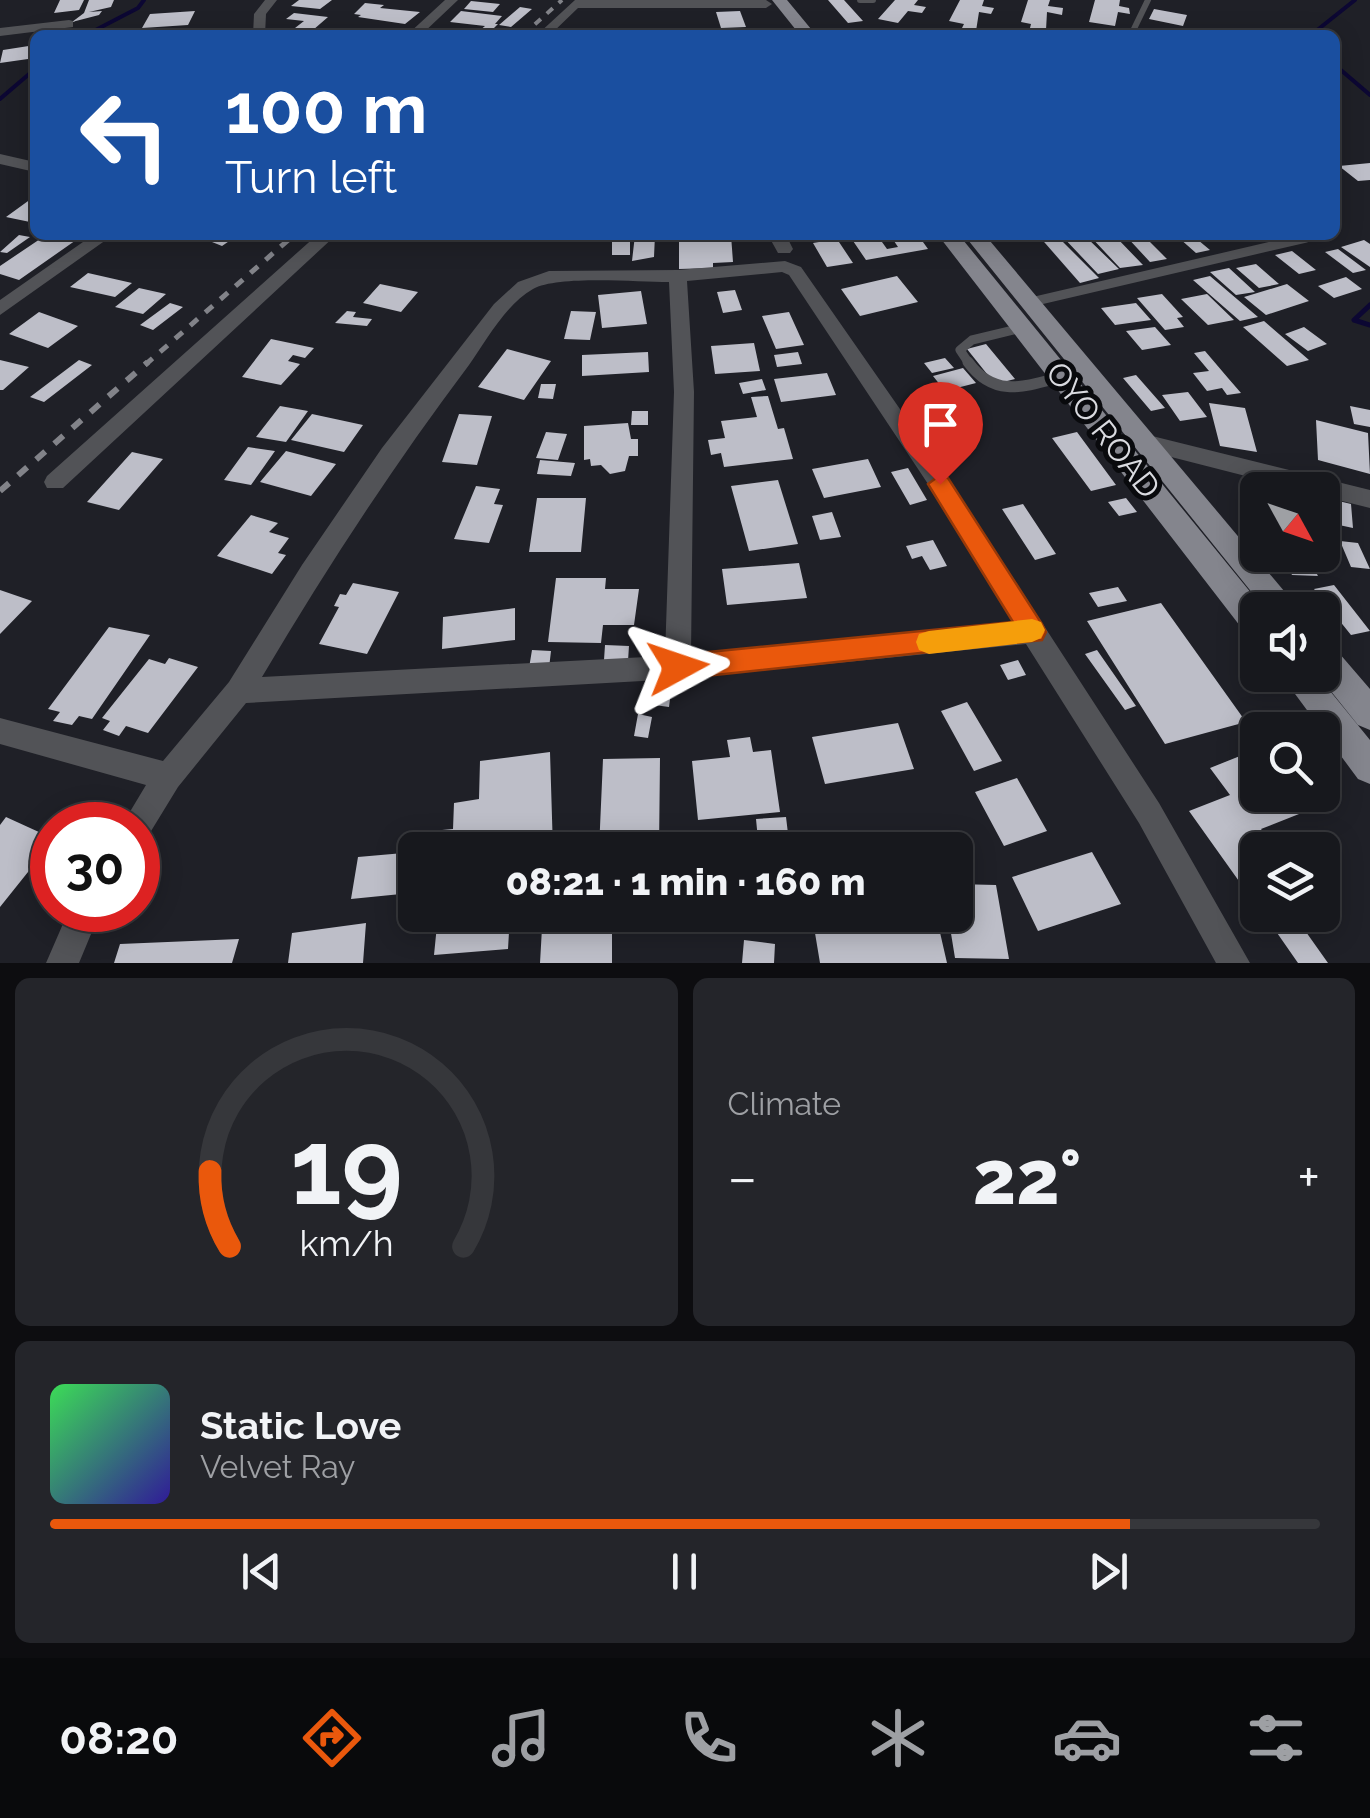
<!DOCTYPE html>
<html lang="en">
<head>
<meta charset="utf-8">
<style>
  body { margin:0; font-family:Raleway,sans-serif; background:#24252a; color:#f1f3f6; height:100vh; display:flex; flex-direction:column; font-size:38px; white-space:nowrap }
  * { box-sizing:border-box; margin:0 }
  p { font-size:32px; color:#9ea0a4 }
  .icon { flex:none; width:55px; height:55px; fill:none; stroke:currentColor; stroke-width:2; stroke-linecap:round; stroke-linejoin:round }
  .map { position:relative; height:963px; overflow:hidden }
  .sheet { display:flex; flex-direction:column; gap:15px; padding:15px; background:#0d0d10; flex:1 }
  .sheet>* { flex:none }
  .guide { position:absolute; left:30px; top:30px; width:1310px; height:210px; border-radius:15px; box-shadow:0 5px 25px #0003,0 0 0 2px #36373b; background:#1a4fa0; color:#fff; overflow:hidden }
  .needle { width:65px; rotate:130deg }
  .tools { position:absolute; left:1240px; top:472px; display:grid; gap:20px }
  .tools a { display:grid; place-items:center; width:100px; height:100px; border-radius:15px; background:#17181d; box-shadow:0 5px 25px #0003,0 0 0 2px #36373b; font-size:50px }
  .speed { position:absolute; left:30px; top:802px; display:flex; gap:20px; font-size:50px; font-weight:700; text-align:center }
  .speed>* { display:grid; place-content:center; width:130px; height:130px; border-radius:50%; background:#17181d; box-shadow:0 5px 25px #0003,0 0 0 2px #36373b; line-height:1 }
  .speed .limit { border:15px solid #d22; background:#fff; color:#111 }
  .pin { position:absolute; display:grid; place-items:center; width:85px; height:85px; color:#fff; margin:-102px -42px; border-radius:50% 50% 50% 0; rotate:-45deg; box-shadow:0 0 10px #0007 }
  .pin .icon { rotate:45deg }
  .me { position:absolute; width:110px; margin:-55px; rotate:85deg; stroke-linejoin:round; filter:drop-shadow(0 0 8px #0008) }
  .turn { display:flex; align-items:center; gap:35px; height:210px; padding:0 30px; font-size:45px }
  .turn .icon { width:130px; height:130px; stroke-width:2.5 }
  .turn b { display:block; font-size:70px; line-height:85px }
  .big { font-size:75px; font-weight:800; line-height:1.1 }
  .sheet .tile { flex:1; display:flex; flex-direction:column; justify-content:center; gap:15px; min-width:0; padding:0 35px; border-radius:15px; background:#24252a }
  .sheet .dial { align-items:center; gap:0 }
  .dial svg { height:260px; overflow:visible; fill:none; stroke:#36373b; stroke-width:7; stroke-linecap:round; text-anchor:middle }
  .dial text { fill:#f1f3f6; stroke:none }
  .song { display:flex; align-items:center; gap:30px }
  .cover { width:120px; height:120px; border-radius:15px; background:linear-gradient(135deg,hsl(130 70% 55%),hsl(250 70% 35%)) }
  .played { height:10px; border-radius:5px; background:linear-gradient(90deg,#ea580c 85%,#36373b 85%) }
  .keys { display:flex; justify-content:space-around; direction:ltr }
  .heat { display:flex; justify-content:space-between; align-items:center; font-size:55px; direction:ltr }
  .sheet .tiles { flex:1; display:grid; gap:15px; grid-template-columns:1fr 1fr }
  .tile:last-child { grid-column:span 2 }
  .trip { position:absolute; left:398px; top:832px; width:575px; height:100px; border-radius:15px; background:#17181d; box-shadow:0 5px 25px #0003,0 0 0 2px #36373b; font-weight:800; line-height:100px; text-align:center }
  .tab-bar { display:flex; height:160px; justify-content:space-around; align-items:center; background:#090a0c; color:#9ea0a4 }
  .tab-bar .icon { width:70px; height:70px }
  .tab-bar .active { color:#ea580c }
  .tab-bar b { font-size:45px; color:#f1f3f6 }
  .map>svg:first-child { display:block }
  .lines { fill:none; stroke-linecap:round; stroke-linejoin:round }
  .stream-far1 { stroke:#0c0733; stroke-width:4 }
  .stream { stroke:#0c0733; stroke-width:5 }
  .building { fill:#bdbec8 }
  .service-far2 { stroke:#525357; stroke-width:6 }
  .service-far1 { stroke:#525357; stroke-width:9 }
  .service { stroke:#525357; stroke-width:11 }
  .minor { fill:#525357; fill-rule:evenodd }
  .primary { fill:#84858d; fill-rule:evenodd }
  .rail-far2 { stroke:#828389; stroke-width:4; stroke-dasharray:8 8; stroke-linecap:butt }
  .rail-far1 { stroke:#828389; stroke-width:5; stroke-dasharray:10 10; stroke-linecap:butt }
  .rail { stroke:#828389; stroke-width:6; stroke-dasharray:12 12; stroke-linecap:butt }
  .route { fill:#ea580c; stroke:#983908; stroke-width:2.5 }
  .slow { fill:#f59e0b }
  .labels { text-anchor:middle; stroke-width:10; stroke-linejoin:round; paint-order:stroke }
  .street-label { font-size:32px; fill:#d9dadf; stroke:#090a0d }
</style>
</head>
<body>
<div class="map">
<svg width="1370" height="963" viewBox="0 0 1370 963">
  <rect width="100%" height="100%" fill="#1f2027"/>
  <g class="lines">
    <path class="stream-far1" d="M86 35 138 8 144 0
      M1311 35 1355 0
      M1335 65 1370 95
      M0 99 35 69"/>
    <path class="stream" d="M1370 305 1354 320 1370 325"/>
  </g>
  <path class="building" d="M60 0H84L79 10 54 13Z
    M89 0H114L111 7 89 12 102 11 99 15 72 22 84 13Z
    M299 0H332L320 9 291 6Z
    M828 0H844L863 21 848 23Z
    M895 0H918L914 5 926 7 922 13 908 11 898 23 878 19Z
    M960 0H984L982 6 994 8 991 14 979 12 976 31 962 28 964 24 949 21Z
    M1028 0H1050L1048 6 1063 8 1062 15 1047 12 1046 30 1030 28 1031 24 1021 22Z
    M1095 0H1120L1119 6 1129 8 1130 14 1118 12 1115 26 1089 22Z
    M471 1 500 4 493 12 464 9Z
    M365 3 384 5 380 8 420 12 405 24 358 17 361 15 354 14Z
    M520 7 532 9 511 27 499 25Z
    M1154 9 1187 15 1183 26 1149 19Z
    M195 11 188 25 142 28 150 14Z
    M461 11 502 16 495 24H498L494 28 499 29 489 32 479 31 485 26 450 22Z
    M740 11 746 27 721 28 716 12Z
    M294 13 328 17 313 30 295 28 304 21 286 19Z
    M35 45V58L0 63 3 50Z
    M1370 163V180L1358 181 1339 166Z
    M35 196V219L30 222 6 217Z
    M19 235 30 237 7 253 0 252Z
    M46 235 79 238 19 280 0 274V266Z
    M208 235H238L222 246 202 238Z
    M612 235H630V255H612Z
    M635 235H655L654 257 632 261Z
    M679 235H731L733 262 713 263V268L679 269Z
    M849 235H877L887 249 898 247 890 235H918L928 249 866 260Z
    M1038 235H1056L1099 278 1080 283Z
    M1061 235H1084L1119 269 1098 274Z
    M1089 235H1114L1143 265 1120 268Z
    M1125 235H1143L1167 259 1150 262Z
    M1192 235 1210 250 1196 253 1179 238Z
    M837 239 853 263 827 267 813 243Z
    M1364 240 1370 244V267L1341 247Z
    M1338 249 1366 270 1353 273 1325 252Z
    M1292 251 1316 270 1299 274 1275 255Z
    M1256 264 1279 284 1259 288 1236 268Z
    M1229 268 1255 292 1236 295 1210 272Z
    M88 273 132 283 115 297 70 287Z
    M897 276 918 302 860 316 841 289Z
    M1210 276 1258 317 1240 321 1193 280Z
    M1346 277 1362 289 1334 298 1318 286Z
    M380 284 418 292 401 312 363 303Z
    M1287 284 1309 301 1266 315 1244 297Z
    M139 288 166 294 143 314 115 307Z
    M735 290 742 310 723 313 717 292Z
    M641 291 647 324 602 328 598 295Z
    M1162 294 1183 317 1177 318 1184 327 1165 330 1137 298Z
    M1207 294 1234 320 1208 325 1181 299Z
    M170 303 183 307 153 330 140 325Z
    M1136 303 1151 320 1115 325 1101 308Z
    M347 311 356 312 353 317 372 319 367 326 335 323Z
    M571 311 596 312 590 340 564 339Z
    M39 312 78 326 48 348 9 334Z
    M789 312 804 345 776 349 762 316Z
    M1264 321 1309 360 1287 366 1243 327Z
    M1155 327 1171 345 1142 350 1126 331Z
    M1304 327 1327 344 1308 351 1285 334Z
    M271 339 314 348 305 358 293 355 288 361 300 364 281 385 242 377Z
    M754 343 760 371 715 374 711 346Z
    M986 344 1015 379 995 384 967 349Z
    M507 349 551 361 524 400 478 387Z
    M1205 351 1228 378 1241 393 1227 395 1222 388 1207 391 1193 373 1209 371 1194 353Z
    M648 352 649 372 582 376V355Z
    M798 352 802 364 777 367 774 355Z
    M945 358 954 368 932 373 924 363Z
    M0 360 29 367 3 390H0Z
    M79 360 92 365 44 402 30 397Z
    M963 368 976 383 945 391 933 376Z
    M827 373 836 395 781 402 774 379Z
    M1136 375 1165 408 1151 411 1123 378Z
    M762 379 766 390 743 394 739 383Z
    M541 384H556L553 399 538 398Z
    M1188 392 1207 417 1180 421 1162 395Z
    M768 396 778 429 784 428 793 459 724 467 721 453 711 455 708 440 725 438 721 421 757 417 751 397Z
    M1209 403 1245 408 1257 452 1220 446Z
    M280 406 308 411 286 442 256 437Z
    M1350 406 1370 410V427L1354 424Z
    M632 411H648V425H631Z
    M312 414 363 425 344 452 291 440Z
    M459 414 492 416 477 465 442 462Z
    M1316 420 1368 433 1370 474 1318 460Z
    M628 423 631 439H638V456H629L625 471 610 474 601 465 591 466 590 459 584 460V426Z
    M546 432 567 434 558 460 536 458Z
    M1077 432 1116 485 1091 491 1052 438Z
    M248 447 275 451 251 485 224 480Z
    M286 451 336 464 311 496 260 482Z
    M132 452 163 459 119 510 87 502Z
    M868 459 881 487 824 498 812 469Z
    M540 460 575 463 571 476 537 474Z
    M908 468 927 500 910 505 891 472Z
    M778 480 798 544 749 551 731 486Z
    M476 486 500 489 494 504 503 505 489 543 454 539Z
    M1322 497 1351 504 1353 528 1325 522Z
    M537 498H586L581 552H529Z
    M1126 498 1137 512 1119 516 1108 502Z
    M1023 504 1056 554 1035 560 1002 509Z
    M832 512 841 537 820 540 812 516Z
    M251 515 278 523 269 532 289 538 278 553 286 555 272 574 217 556Z
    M1322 531 1342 557 1328 559 1322 552Z
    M933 540 947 566 930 570 922 556 912 559 906 546Z
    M1340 541 1358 543 1370 569 1351 567Z
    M1284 558 1309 559 1318 576 1292 575Z
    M799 563 807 598 727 605 722 569Z
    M556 578H606L605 589H639L634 625H603L601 643 548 642Z
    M353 583 399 592 367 654 319 644 339 607 334 606 340 594 346 595Z
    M1334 585 1370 631 1351 635 1314 589Z
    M1118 587 1127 601 1098 607 1089 593Z
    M0 590 32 601 0 634Z
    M1161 603 1246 722 1165 744 1087 621Z
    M515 608V640L442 649 443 617Z
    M109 627 150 635 92 719 79 716 72 725 53 721 60 712 48 709Z
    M605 645 629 646 628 661 604 660Z
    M532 650 551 651 549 668H529Z
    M1097 650 1136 706 1125 710 1085 654Z
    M169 658 198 667 148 733 126 726 119 736 103 730 110 721 102 718 149 659 165 664Z
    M1018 660 1026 675 1008 680 1000 665Z
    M650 689 671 691 669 707 647 704Z
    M967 702 1002 761 974 771 941 711Z
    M638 714 652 717 648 738 634 736Z
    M898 723 914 769 825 784 812 737Z
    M750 737 753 752 771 750 780 812 698 820 692 761 730 757 727 740Z
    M550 752 553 850H441L442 830 453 829 454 803 479 799 480 761Z
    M1250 752 1258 761V795H1284L1299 814 1261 829 1277 850H1258V895L1251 898 1189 811 1230 795 1210 768Z
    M660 758 659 850H599L603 759Z
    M1017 778 1047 831 1004 846 975 792Z
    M6 817 52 838V842L0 907V825Z
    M786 817 790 850H759L756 819Z
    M415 852 411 893 351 899 358 857Z
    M1092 852 1121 904 1038 931 1012 877Z
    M955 884 996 885 1009 959 955 958 948 915H955Z
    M438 915H510L508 949 434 955Z
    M812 915H936L947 963H820Z
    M1272 915H1294L1328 963H1298L1266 917Z
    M366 923 363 963H288L292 933Z
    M612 924V963H540L542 928Z
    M239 939 232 963H114L120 944Z
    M744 940 775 944 774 963H742Z"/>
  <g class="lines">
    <path class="service-far2" d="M860 0H873
      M1131 35 1148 0"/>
    <path class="service-far1" d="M1027 303 1306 238
      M970 365 960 350 972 340 1022 328"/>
    <path class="service" d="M968 362C994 398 1024 387 1061 377"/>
    <path class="minor" d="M265 0H277L266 14 265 35H253L254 14Z
      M445 0H458L421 35H407Z
      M575 0H766L772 4 766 8H578L550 35H537Z
      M69 20 73 21V27L0 36V28Z
      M0 154 35 162V172L0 164Z
      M93 235H113L0 315V300Z
      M317 235H336L63 488H47L44 482 47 476Z
      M768 235H786L793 249 790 253H778Z
      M785 261 801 267 948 478 1159 803 1250 963H1216L1139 823 1026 644 678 679 246 703 178 787 148 836 138 840V825H122L146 785 0 744V718L163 761 229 682 302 565 382 448 494 304 518 282 549 271 678 270ZM782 272 789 275 932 490 1013 623 691 654 694 392 687 281ZM669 282 674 392 665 656 262 677C326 569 393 466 469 365 486 341 506 304 533 289 558 275 637 282 669 282Z
      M1144 434 1370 490V508L1322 496V490H1300L1136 448 1133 442 1136 436Z
      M69 910H101L79 963H46Z"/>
    <path class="primary" d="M772 0H787L816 35H800Z
      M938 235H959L1265 610H1258V638L1247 635Z
      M964 235H985L1300 610H1266Z
      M1322 642 1333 646 1370 689V730L1358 725 1318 675H1322Z
      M1281 675H1317L1370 740V784L1358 779Z"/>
    <path class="rail-far2" d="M523 35 562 0"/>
    <path class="rail-far1" d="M145 365 294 235"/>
    <path class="rail" d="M0 491 148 362"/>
  </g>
  <path class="route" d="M940 475 948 478 1042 624 1046 632 1042 640 678 679 668 676 664 667 668 659 678 655 1013 622 928 484Z"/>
  <path class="slow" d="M1032 619 1041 622 1045 630 1041 638 1032 642 929 654 919 650 916 642 919 634 929 631Z"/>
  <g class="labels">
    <g class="street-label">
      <text transform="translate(1103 430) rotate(52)" y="11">OYO ROAD</text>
    </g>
  </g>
</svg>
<div class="tools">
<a><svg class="needle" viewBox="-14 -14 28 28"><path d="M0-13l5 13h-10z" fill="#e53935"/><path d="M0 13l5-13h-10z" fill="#9ea0a4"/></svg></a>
<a><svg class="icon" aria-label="sound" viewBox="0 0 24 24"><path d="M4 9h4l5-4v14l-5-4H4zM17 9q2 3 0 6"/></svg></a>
<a><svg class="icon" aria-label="search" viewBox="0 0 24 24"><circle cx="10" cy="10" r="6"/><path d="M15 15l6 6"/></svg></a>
<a><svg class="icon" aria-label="layers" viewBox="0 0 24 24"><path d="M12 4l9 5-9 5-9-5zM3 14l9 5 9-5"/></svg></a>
</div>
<div class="speed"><div class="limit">30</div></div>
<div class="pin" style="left:940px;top:484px;background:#d93025"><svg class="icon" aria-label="arrive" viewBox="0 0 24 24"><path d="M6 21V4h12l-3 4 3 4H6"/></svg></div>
<svg class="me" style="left:678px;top:667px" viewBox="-20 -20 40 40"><path d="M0-17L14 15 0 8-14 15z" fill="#ea580c" stroke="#fff" stroke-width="4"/></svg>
<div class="trip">08:21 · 1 min · 160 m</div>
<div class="guide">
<div class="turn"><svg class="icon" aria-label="left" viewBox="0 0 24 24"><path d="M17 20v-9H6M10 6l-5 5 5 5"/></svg><div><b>100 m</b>Turn left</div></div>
</div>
</div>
<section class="sheet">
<div class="tiles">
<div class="tile dial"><svg viewBox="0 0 100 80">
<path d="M14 69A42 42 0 1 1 86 69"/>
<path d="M14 69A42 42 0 0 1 8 46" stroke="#ea580c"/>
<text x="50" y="56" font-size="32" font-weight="700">19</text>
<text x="50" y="72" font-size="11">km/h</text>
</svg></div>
<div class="tile"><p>Climate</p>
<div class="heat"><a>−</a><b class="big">22°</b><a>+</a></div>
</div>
<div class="tile">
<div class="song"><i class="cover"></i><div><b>Static Love</b><p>Velvet Ray</p></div></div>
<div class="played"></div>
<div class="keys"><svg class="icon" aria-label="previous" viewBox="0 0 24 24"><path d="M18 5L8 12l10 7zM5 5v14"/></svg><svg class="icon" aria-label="pause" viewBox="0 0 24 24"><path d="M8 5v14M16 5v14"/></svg><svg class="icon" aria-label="next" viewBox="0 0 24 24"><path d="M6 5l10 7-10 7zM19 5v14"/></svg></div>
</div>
</div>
</section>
<nav class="tab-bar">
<b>08:20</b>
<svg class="icon active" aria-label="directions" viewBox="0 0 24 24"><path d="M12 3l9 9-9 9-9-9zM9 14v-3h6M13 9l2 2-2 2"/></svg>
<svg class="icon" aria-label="music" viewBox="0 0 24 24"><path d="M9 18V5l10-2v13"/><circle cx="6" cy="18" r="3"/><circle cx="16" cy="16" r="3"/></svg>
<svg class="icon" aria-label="phone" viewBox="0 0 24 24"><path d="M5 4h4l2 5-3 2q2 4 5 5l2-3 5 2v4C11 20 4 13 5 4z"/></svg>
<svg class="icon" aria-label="climate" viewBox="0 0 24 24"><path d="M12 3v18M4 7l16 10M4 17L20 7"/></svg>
<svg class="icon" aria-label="car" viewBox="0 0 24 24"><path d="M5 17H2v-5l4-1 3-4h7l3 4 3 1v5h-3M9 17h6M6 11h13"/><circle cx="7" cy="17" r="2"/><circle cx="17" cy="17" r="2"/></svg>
<svg class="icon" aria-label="filters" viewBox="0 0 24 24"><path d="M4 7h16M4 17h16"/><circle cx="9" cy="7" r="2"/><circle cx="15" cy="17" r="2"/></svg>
</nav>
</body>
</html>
